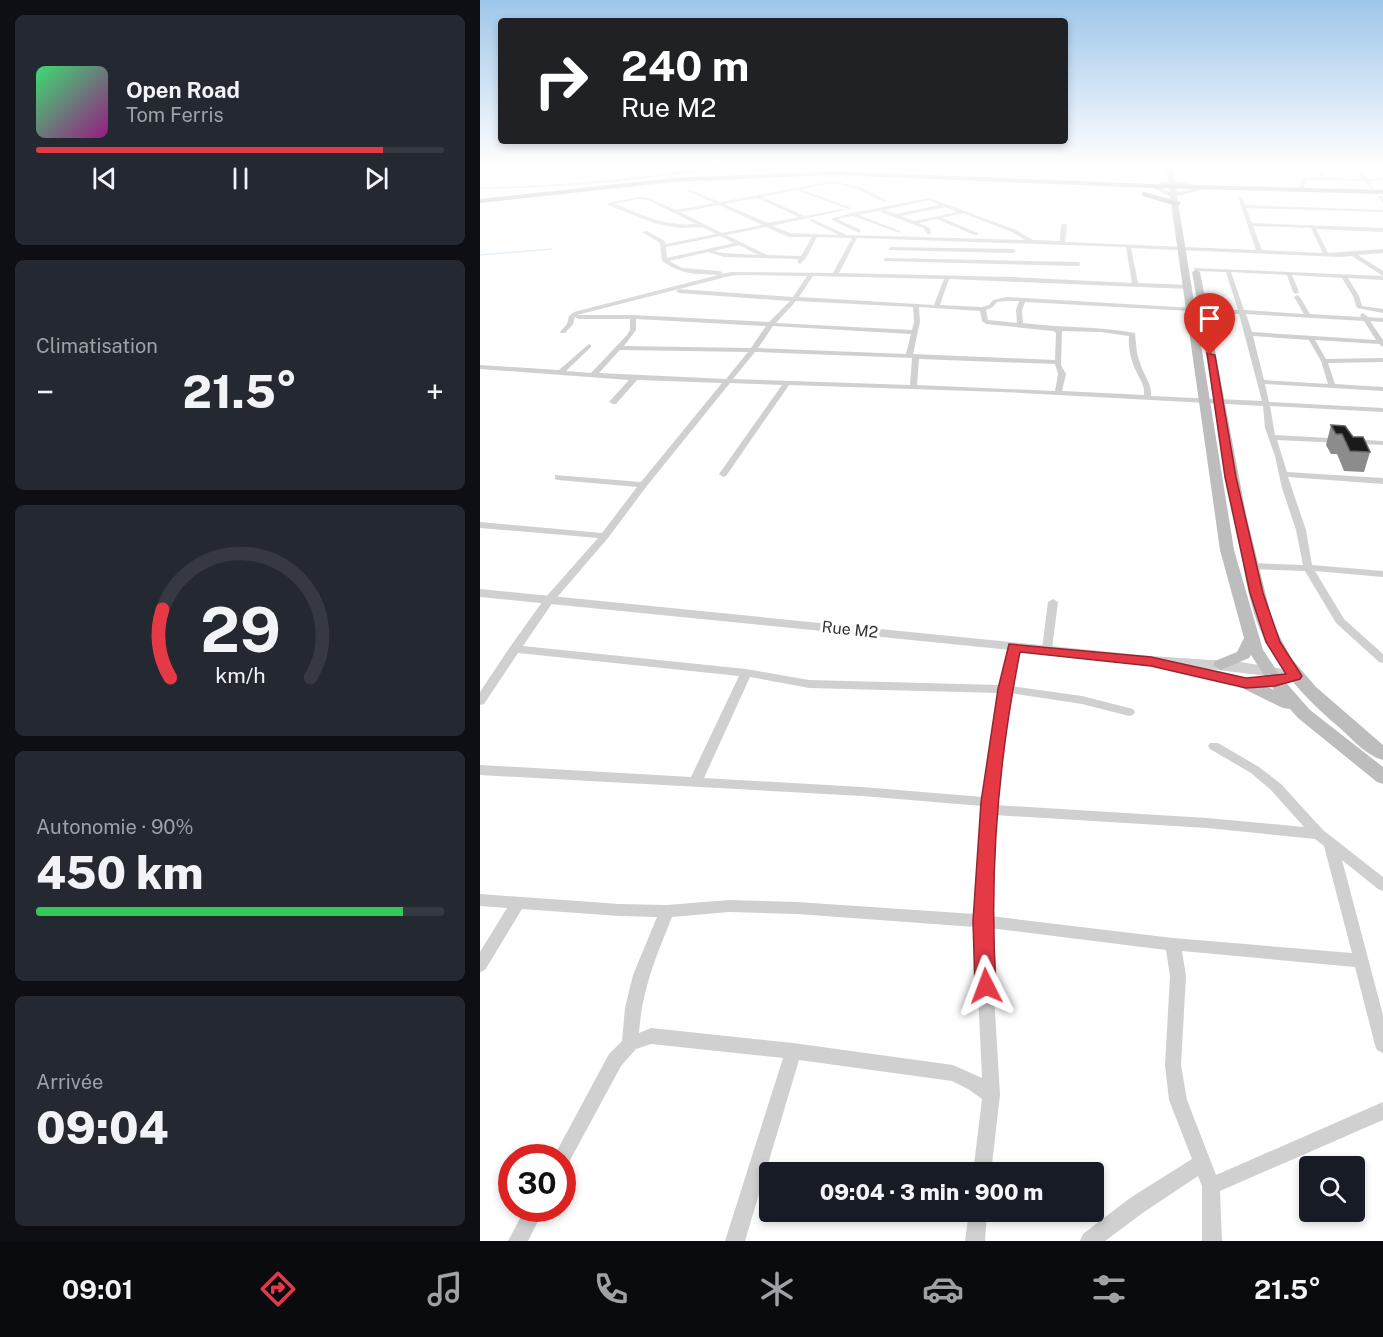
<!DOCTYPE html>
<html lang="fr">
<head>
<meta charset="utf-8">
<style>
  body { margin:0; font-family:"Public Sans",sans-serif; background:#242831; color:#f1f3f6; height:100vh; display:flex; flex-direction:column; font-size:22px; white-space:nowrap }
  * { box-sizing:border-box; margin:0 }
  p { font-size:20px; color:#9ea1a6 }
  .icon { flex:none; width:33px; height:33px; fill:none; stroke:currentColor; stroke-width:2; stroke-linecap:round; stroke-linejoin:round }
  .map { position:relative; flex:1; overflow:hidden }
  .sheet { display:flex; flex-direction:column; gap:15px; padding:15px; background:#0d0f14; width:480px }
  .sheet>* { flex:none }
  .guide { position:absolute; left:18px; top:18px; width:570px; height:126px; border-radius:6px; box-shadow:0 3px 9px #0003; background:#202124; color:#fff; overflow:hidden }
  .controls { position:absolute; left:819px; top:1156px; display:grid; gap:12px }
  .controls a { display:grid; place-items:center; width:66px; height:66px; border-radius:6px; background:#171b24; box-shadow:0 3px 9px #0003; font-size:30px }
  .speed { position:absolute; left:18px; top:1144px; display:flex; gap:12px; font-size:30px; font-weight:700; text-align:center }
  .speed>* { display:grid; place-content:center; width:78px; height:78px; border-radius:50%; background:#171b24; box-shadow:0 3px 9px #0003; line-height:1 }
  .speed .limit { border:9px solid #d22; background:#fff; color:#111 }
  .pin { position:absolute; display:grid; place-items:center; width:51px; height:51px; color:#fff; margin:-62px -26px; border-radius:50% 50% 50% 0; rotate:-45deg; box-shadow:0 0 6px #0007 }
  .pin .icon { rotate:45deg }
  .me { position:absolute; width:66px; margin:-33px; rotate:357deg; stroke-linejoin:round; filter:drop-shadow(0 0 4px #0008) }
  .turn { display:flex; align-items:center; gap:21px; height:126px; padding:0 24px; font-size:27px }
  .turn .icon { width:78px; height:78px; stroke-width:2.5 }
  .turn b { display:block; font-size:42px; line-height:51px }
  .big { font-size:45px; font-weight:800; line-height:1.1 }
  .sheet .card { flex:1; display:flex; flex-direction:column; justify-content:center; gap:9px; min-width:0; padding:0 21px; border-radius:9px; background:#242831 }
  .sheet .dial { align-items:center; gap:0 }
  .dial svg { height:156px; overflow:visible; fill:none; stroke:#363941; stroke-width:7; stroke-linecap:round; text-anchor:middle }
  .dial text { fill:#f1f3f6; stroke:none }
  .song { display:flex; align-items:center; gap:18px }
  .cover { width:72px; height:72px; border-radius:9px; background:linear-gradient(135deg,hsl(140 70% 55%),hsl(310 70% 35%)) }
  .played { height:6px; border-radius:3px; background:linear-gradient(90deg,#e63946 85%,#363941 85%) }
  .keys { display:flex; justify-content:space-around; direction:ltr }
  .heat { display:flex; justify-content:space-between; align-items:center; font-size:33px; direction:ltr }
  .charge { height:9px; border-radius:4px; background:linear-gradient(90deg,#34c759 90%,#363941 0) }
  .trip { position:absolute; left:279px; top:1162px; width:345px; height:60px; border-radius:6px; background:#171b24; box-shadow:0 3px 9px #0003; font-weight:800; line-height:60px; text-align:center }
  .tab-bar { display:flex; height:96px; justify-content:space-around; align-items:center; background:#090b0e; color:#9ea1a6 }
  .tab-bar .icon { width:42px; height:42px }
  .tab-bar .on { color:#e63946 }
  .tab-bar b { font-size:27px; color:#f1f3f6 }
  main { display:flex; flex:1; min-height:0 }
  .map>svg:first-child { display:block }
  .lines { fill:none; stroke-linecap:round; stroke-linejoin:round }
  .stream { stroke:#cfe2ee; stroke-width:1.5 }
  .minor { fill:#d0d0d0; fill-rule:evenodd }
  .tertiary { fill:#d0d0d0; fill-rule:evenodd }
  .secondary { fill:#bdbdbd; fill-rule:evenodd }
  .trunk { fill:#a2a2a2; fill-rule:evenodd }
  .wall { fill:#8c8c8c }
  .building { fill:#1a1a1a; stroke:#5f5f5f; stroke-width:1.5 }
  .route { fill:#e63946; stroke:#96252e; stroke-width:1.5 }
  .labels { text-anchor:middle; stroke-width:6; stroke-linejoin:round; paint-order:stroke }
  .street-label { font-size:16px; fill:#333; stroke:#fff }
</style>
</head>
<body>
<main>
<section class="sheet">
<div class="card">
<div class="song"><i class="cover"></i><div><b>Open Road</b><p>Tom Ferris</p></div></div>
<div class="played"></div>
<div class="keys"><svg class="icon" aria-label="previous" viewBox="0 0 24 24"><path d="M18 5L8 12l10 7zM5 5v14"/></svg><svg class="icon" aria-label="pause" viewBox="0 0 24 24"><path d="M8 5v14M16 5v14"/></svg><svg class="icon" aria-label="next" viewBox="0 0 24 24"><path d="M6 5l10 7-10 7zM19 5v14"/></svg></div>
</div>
<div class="card"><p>Climatisation</p>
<div class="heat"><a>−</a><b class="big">21.5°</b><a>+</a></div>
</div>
<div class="card dial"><svg viewBox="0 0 100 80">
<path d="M14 69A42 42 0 1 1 86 69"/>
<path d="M14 69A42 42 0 0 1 10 34" stroke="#e63946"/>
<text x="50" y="56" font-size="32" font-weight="700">29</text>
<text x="50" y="72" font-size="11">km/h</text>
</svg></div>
<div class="card"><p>Autonomie · 90%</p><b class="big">450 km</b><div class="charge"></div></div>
<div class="card"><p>Arrivée</p><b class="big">09:04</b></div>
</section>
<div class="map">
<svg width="903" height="1241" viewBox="0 0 903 1241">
  <rect width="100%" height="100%" fill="#fff"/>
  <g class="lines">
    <path class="stream" d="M0 255 72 249"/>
    <path class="minor" d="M246 164H254C238 170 217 171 199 174 133 184 67 188 0 189V187C83 186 164 178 246 164Z
      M309 164H314L332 171 328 172Z
      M368 164H374L384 168 382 169Z
      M517 164H524L509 168 507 167Z
      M832 164H836L847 178 882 179 872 164H876L888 179 903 178V180L889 182 894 189 892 190 884 181 826 180 824 188H820L822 178H842Z
      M353 181 381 187 408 201 404 202 377 189 353 183 321 189 371 208V210L316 190 282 197 325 216 362 209 364 210 292 226 310 233 359 235 330 221 332 219 367 235 545 240 532 232 483 213 462 218 498 233V235H494L457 219 439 223 450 228 451 233 448 235 443 228 398 211 379 215 420 231V233L373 216 357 219 381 230 379 233 350 219 372 213 449 198 536 230 553 240 580 241 581 225 584 223 587 225 585 242 776 250 758 197H762L765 205 903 210V212L766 208 772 223 903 228V232L836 229 848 253 903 249V253L878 255 903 271V276L872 256 860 257 651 248 658 283 709 285 712 287 709 289 469 279 460 305 502 307 509 305 513 300 527 297 713 308V310L711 311 545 302 542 310 543 323C580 328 618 326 655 333 656 342 656 352 660 363 663 374 672 383 671 396L782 401 759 314 724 312 721 310 724 308 758 310 746 272 716 271 714 270V268L903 276V280L868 278 879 296 882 306 903 309V313L877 308 873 296 862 278 812 275 819 292 816 294 813 292 807 275 751 272 764 310 824 314 814 297 817 295 820 297 830 314 881 317 880 315 883 313 888 317 903 318V322L890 321 903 340V347L899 344 835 340 846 359 903 358V362L848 363 855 384 903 387V391L785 384 789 402 903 408V412L790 406 795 435 903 441V445L797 440 807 472 903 478V484L808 477 826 530 832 565 903 571V577L835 571 864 619 903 654V663L899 662 856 623 825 571 771 569 766 566 771 563 823 565 816 530 802 488 795 456 785 428 783 406 522 392 309 385 246 476 243 477 239 474 302 385 250 383 166 487 128 538 73 602 43 646 266 669 329 680 520 685 528 647 533 644 538 647 531 686 602 696 653 709 655 712 653 715 649 716 602 704 530 693 515 805 727 818 824 827 791 790 771 773 730 749 728 746 730 743H738L779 767 801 784 843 830 903 877V891L898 889 862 860 903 1015V1053L897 1050 895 1045 875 967 702 951 706 976 701 1065 707 1100 736 1175 903 1102V1120L740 1191 742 1241H722V1186L718 1176 664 1212 625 1241H600L603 1234 650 1198 712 1159 689 1100 685 1065 690 976 686 950 510 928 520 1095 511 1173H493L502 1099 488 1089 472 1081 319 1060 265 1241H245L303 1058 171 1044 156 1049 141 1066 88 1164 82 1167V1158H73L129 1054 142 1041 145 1008 153 975 177 917 139 916 42 909 5 970 0 972V952L27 908 0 906V894L139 904 187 905 249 900 317 902 495 914 502 806 382 796 0 775V765L211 777 259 676 38 653 4 704 0 705V692L30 647 65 598 118 538 0 528V522L122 533 157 487 78 480 75 479V475L161 482 242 383 157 380 136 404H133L129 402 149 380 0 369V365L79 370 109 344 111 345V347L86 371 111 373 147 335 150 330V319H98L95 317 93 324 85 333H81L80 332 87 324 89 316 94 312 250 272 353 273 372 238 337 237 326 258 320 264 317 262 319 259 244 257 228 252 189 261 202 268 240 271 243 273 240 275C216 274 202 275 182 261L180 243 162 232 167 231 185 241 186 244 236 234 222 227 199 228 174 223 128 205V203L158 197 169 198 196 210 234 203 207 191 209 189 240 202ZM277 198 319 217 288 223 244 204ZM158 199 168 200 216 224C188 227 161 215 136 204ZM449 200 460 205 416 214 404 210ZM239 205 282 225 242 233 200 212ZM465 207 478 212 434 221 421 216ZM773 226 831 228 843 253 782 250ZM286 227 309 237H332L321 256 287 255 246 235ZM240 236 254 243 187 258 186 247ZM377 238 646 247 652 283 532 277 359 273ZM259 245 278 255 244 253 234 251ZM261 275 327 276 313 297 199 289 196 291 199 293 310 301 289 322 153 315H97L250 276ZM333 276 464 279 454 305 319 297ZM316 301 433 307 434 322 432 330 296 323ZM527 301H539L536 310 537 323 508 320 506 310 513 307 517 302ZM439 307 500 311 502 321 506 324 573 331 576 333 575 360 433 354 440 322ZM766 314 884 321 896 340 772 332ZM156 319 286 326 271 348 144 346 156 330ZM293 326 431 334 426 354 278 348ZM582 331 621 332 649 336C648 348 651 360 656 371 660 380 665 385 664 395L582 391 586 374 581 365ZM773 336 829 340 841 361 848 384 784 380ZM140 350 268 352 246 379 119 373ZM275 352 432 358 430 385 253 379ZM439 359 575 364 578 374 575 391 437 385ZM270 677 329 688 519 693 503 797 382 787 224 778ZM515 815 727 828 835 839 844 846 872 953 693 938 510 916ZM249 912 317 914 495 927 502 1078 473 1065 313 1043 171 1028 159 1033C162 989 176 957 192 917Z
      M900 196 903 198V203L898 197Z
      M410 247 533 249 536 251 533 253 408 250Z
      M406 258 598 262 601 264 598 266 404 261V259Z
      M573 599 578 602 572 649 567 652 562 649 568 602Z
      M45 1209H64L48 1241H28Z
      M489 1212H507L505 1241H485Z"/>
    <path class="tertiary" d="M0 589 671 656 761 662 815 671 822 676 820 679C807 683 778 689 764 687 747 685 729 679 712 674L710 671 712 668 0 597ZM730 669 787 676 766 678Z"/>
    <path class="secondary" d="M686 164H692L695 181 715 185 720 190 697 196 754 550 783 650 801 677 830 710 903 767V784L897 782 818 718 810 709 803 708 760 687 758 683 760 679H772L794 690 771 655 769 658 741 670 733 665 735 661 757 652 764 638 740 550 690 196 673 188 681 183 688 182ZM695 185 713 189 697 192ZM684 186H689L690 192 681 188Z
      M716 270 720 272 766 514 793 624 811 658 836 687 903 745V760C887 756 872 739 860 728 831 704 803 675 786 642 769 610 765 572 758 537 740 449 728 360 712 272Z"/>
    <path class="trunk" d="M352 171 672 184 903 190V194L672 188 352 175 193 182 0 203V199L193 178Z
      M665 192 700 202 701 204 697 206 662 196V192Z"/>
  </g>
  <path class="wall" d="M851 425 873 437 890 452 884 472 864 471 857 454H851L846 445Z"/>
  <path class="building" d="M851 425 865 426 873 437H883L890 452 870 451 862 434H856Z"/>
  <linearGradient id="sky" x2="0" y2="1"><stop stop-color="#9ec6ea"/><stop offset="0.49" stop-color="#fff"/><stop offset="1" stop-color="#fff" stop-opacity="0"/></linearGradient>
  <rect width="903" height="338" fill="url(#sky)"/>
  <path class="route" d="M727 353 735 355 756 477 783 593 800 642 822 676 820 679 795 686 766 688 671 666 540 652C518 762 509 874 516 986L513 993 506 995 498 993 495 986 493 921 501 802 518 689 529 644 671 657 766 678 806 674 786 642 770 593 745 477Z"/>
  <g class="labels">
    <g class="street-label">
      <text transform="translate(370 629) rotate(6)" y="6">Rue M2</text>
    </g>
  </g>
</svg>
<div class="controls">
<a><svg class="icon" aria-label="search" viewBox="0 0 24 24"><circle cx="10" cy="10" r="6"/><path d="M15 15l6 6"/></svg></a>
</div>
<div class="speed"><div class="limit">30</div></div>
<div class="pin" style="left:730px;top:355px;background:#d93025"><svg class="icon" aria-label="arrive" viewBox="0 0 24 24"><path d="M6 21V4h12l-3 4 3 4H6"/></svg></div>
<svg class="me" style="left:506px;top:986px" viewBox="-20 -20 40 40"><path d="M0-17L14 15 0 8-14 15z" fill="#e63946" stroke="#fff" stroke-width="4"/></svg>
<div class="trip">09:04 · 3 min · 900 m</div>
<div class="guide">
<div class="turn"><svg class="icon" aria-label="right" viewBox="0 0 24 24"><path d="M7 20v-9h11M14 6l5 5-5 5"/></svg><div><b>240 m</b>Rue M2</div></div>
</div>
</div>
</main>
<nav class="tab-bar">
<b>09:01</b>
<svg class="icon on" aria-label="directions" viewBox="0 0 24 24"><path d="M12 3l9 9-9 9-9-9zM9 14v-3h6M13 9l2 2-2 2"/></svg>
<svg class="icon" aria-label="music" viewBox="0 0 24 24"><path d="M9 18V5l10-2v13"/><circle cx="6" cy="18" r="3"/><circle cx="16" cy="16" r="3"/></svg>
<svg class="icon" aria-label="phone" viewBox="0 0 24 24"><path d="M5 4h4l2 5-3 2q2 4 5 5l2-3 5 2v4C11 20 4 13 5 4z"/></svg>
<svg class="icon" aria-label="climate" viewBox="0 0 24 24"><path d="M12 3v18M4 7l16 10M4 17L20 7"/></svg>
<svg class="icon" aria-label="car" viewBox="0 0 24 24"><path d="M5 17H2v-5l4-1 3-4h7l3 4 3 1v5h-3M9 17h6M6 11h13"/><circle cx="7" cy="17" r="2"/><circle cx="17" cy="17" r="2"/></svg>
<svg class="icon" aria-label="filters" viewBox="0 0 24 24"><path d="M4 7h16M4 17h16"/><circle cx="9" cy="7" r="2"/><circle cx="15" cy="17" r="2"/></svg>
<b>21.5°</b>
</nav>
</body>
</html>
